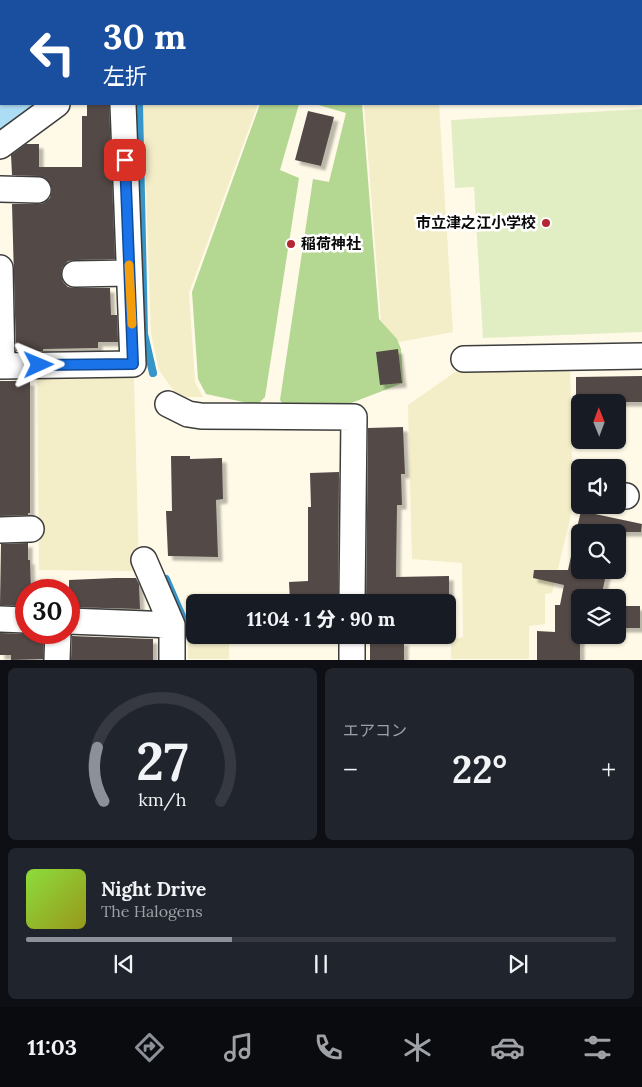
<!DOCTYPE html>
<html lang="ja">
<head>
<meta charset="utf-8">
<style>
  body { margin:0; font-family:Lora,"Noto Sans JP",serif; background:#20242c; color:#f1f3f6; height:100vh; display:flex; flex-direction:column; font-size:19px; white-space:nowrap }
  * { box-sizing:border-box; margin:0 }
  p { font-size:16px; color:#9ea1a6 }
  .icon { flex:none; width:28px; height:28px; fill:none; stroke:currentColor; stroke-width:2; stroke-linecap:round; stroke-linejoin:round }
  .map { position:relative; height:660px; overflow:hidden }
  .drawer { display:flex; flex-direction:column; gap:8px; padding:8px; background:#0d0f14; flex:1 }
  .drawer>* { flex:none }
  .banner { position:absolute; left:0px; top:0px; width:642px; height:105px; box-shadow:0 1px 4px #0004; background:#1a4fa0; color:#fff; overflow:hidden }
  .needle { width:32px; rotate:359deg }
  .tools { position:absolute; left:571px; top:394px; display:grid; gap:10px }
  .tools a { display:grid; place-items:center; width:55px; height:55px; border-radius:8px; background:#171b24; box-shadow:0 1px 4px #0004; font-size:25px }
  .speed { position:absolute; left:15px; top:579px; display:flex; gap:10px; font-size:25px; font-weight:700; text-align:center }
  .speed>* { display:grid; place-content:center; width:65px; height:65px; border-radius:50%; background:#171b24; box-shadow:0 1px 4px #0004; line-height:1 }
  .speed .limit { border:8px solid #d22; background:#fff; color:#111 }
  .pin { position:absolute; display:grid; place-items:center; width:42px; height:42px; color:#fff; margin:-21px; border-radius:10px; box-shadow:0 2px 8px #0006 }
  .me { position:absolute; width:55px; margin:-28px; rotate:89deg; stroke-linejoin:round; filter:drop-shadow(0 0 4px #0008) }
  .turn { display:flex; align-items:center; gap:18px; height:105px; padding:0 20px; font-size:22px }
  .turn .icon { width:65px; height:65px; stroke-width:2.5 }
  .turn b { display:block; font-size:35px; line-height:42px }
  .big { font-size:38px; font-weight:800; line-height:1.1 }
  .drawer .tile { flex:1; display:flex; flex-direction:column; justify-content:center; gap:8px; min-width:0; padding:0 18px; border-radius:8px; background:#20242c }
  .drawer .dial { align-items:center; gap:0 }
  .dial svg { height:130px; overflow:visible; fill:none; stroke:#363941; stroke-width:7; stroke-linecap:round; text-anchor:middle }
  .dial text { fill:#f1f3f6; stroke:none }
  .song { display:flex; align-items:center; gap:15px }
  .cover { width:60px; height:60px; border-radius:8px; background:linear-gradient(135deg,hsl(90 70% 55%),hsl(60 70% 35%)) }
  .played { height:5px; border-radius:2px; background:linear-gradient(90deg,#8c9099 35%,#363941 35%) }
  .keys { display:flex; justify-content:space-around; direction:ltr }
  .heat { display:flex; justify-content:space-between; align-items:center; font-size:28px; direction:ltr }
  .drawer .tiles { flex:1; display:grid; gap:8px; grid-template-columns:1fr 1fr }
  .tile:last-child { grid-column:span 2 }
  .trip { position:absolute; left:186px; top:594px; width:270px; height:50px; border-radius:8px; background:#171b24; box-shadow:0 1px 4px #0004; font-weight:800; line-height:50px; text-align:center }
  .menu { display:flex; height:80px; justify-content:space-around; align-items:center; background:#090b0e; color:#9ea1a6 }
  .menu .icon { width:35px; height:35px }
  .menu .on { color:#8c9099 }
  .menu b { font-size:22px; color:#f1f3f6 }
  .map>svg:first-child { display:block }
  .farmland { fill:#f3edc8 }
  .forest { fill:#b4d792 }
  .pitch { fill:#e1eec4 }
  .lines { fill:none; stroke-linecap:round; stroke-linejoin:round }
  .stream { stroke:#3695c9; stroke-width:8 }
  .river { stroke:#adddf4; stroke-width:44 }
  .building { fill:#524a46; filter:url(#shadow) }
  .street-casing { stroke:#3d3d3d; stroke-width:28 }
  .street { stroke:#fff; stroke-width:25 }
  .rail { stroke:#b52633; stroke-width:4 }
  .route-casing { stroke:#114b97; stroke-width:12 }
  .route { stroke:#1a73e8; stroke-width:9 }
  .slow { stroke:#f59e0b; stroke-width:9 }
  .poi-dot { fill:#b52633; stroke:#fff; stroke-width:2 }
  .labels { text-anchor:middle; stroke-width:5; stroke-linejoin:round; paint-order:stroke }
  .poi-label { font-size:15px; font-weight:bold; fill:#0a0a0a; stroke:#fff; text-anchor:end }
</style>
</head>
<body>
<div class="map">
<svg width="642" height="660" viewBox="0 0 642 660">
  <defs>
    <filter id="shadow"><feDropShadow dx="4.5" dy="4.5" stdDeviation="1" flood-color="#0004"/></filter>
  </defs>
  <rect width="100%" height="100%" fill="#fff9e7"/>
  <path class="farmland" d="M143 104H258L189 293 195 382 203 397H178L159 370 151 334Z
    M364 104H439L453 332 399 342 381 321Z
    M570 366 573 507 552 593 545 594V624L529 626V659H451V640L463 637 462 563 412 559 408 405 461 368Z
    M37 376 134 378 139 571 39 570Z
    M187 595 220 596 221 602H195V635H229V659H188Z"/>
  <path class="forest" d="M260 104H299L280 170 299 178 265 397 257 405 206 394 198 379 192 292Z
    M315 104H362L379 319 397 339 401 349 403 383 333 410 286 409 280 400 313 179 329 182 346 113Z"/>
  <path class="pitch" d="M642 109V332L483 338 474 187 455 188 451 120Z"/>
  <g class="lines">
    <path class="stream" d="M139 104 144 334 153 373
      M166 579 182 616V626"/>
    <path class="river" d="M197 1 201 0
      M0 125 29 104"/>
  </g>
  <path class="building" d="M87 104H109L115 259 75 260 68 261 62 268 61 275 63 282 68 287 75 288H110L111 315H117L118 342H98V348L43 349V351H16L12 204H38L44 203 50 198 52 190 50 183 45 178 38 176 12 175 11 155 26 144H39V167H82V116H87Z
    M308 111 334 117 321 166 295 160Z
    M398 349 402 383 380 385 376 352Z
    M642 376V402H576V377Z
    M0 381H30V513H28V515L0 516Z
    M403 427 405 474H401L402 505H397L396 577 449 576V602H366L368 428Z
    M171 456H190V459L222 458 223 499 216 500 218 557 168 556 166 511H172Z
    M339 472 338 602H290L289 582 308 581V507H311L310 473Z
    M581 511 642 524 641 532H576Z
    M28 543V560H30L31 590H26V606L0 605 1 544Z
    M572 552 580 553V570H607L602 593 580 589V660H537V631L555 632V605H560L564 585 533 578 534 570H568Z
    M115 578H136L139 584 140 609 69 607V580Z
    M618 606H640V628H618Z
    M33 632H44L43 659 11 660V655H0V633L25 634Z
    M72 636 153 639V660H71Z
    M370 641H404V660H370Z"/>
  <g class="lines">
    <g class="street-casing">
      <path id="street" d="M273 1 292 0
        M0 146 57 104
        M0 189 38 190
        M0 268 2 366
        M75 274 129 273
        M464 359 642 356
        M0 366 133 364 123 104
        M168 404 188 414 201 416 354 417 352 602
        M618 496H626
        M0 530 31 529
        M144 560 172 625V660
        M0 619 26 620
        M69 621 172 625
        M352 635V660
        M57 660 58 632"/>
    </g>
    <use href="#street" class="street"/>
    <path class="rail" d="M28 1 29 0
      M47 1 48 0
      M73 1 74 0
      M98 1 100 0
      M0 22 1 21
      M0 36 1 35
      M0 55 1 54
      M0 73 1 72"/>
  </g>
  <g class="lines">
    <g class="route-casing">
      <path id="route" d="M39 365 133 364 125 160"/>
    </g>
    <use href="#route" class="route"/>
    <path class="slow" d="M129 265 132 324"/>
  </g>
  <g class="poi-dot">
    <circle cx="546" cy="223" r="5"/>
    <circle cx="291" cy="244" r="5"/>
  </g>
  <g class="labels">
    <g class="poi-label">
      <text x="536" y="228">市立津之江小学校</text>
      <text x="301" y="249" text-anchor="start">稲荷神社</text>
    </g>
  </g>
</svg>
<div class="tools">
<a><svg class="needle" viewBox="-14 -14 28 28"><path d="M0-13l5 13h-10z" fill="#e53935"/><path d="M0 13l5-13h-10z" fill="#9ea1a6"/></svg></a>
<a><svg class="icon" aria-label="sound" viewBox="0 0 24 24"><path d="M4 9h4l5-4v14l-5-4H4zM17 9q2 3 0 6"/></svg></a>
<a><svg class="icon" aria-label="search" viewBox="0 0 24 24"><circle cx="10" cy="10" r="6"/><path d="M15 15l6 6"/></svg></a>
<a><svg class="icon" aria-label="layers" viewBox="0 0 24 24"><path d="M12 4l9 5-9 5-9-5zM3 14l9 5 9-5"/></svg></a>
</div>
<div class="speed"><div class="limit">30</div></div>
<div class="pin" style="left:125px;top:160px;background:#d93025"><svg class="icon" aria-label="arrive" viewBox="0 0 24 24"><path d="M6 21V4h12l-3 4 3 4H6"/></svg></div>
<svg class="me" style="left:39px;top:365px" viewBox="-20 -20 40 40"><path d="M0-17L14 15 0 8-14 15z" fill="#1a73e8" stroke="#fff" stroke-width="4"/></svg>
<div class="trip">11:04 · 1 分 · 90 m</div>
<div class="banner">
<div class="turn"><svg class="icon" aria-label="left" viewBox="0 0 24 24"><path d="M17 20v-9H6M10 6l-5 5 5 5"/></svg><div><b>30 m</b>左折</div></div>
</div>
</div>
<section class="drawer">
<div class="tiles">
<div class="tile dial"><svg viewBox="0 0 100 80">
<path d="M14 69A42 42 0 1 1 86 69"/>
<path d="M14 69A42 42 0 0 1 10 36" stroke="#8c9099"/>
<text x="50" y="56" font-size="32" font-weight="700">27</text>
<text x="50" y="72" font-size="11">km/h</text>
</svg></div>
<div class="tile"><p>エアコン</p>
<div class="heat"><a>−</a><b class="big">22°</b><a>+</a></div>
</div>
<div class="tile">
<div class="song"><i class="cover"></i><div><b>Night Drive</b><p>The Halogens</p></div></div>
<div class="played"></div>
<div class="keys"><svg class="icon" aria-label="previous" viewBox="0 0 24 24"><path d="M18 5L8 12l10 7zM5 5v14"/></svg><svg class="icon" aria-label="pause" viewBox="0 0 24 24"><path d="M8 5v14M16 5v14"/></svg><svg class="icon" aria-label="next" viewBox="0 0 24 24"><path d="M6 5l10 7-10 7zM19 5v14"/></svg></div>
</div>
</div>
</section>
<nav class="menu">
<b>11:03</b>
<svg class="icon on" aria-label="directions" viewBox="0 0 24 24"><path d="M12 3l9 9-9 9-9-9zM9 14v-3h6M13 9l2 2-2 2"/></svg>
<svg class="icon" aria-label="music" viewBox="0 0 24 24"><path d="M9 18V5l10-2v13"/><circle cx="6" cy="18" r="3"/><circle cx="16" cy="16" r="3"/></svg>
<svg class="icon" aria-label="phone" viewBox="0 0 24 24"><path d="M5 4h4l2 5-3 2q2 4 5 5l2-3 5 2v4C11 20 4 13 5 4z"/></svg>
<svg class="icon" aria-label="climate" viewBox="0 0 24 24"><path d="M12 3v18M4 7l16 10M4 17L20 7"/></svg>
<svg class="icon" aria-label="car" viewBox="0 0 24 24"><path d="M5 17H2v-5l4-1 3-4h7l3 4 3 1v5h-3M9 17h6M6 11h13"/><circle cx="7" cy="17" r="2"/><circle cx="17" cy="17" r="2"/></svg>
<svg class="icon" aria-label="filters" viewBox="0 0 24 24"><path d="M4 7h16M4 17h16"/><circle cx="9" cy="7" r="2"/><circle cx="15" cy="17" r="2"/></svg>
</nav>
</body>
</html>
